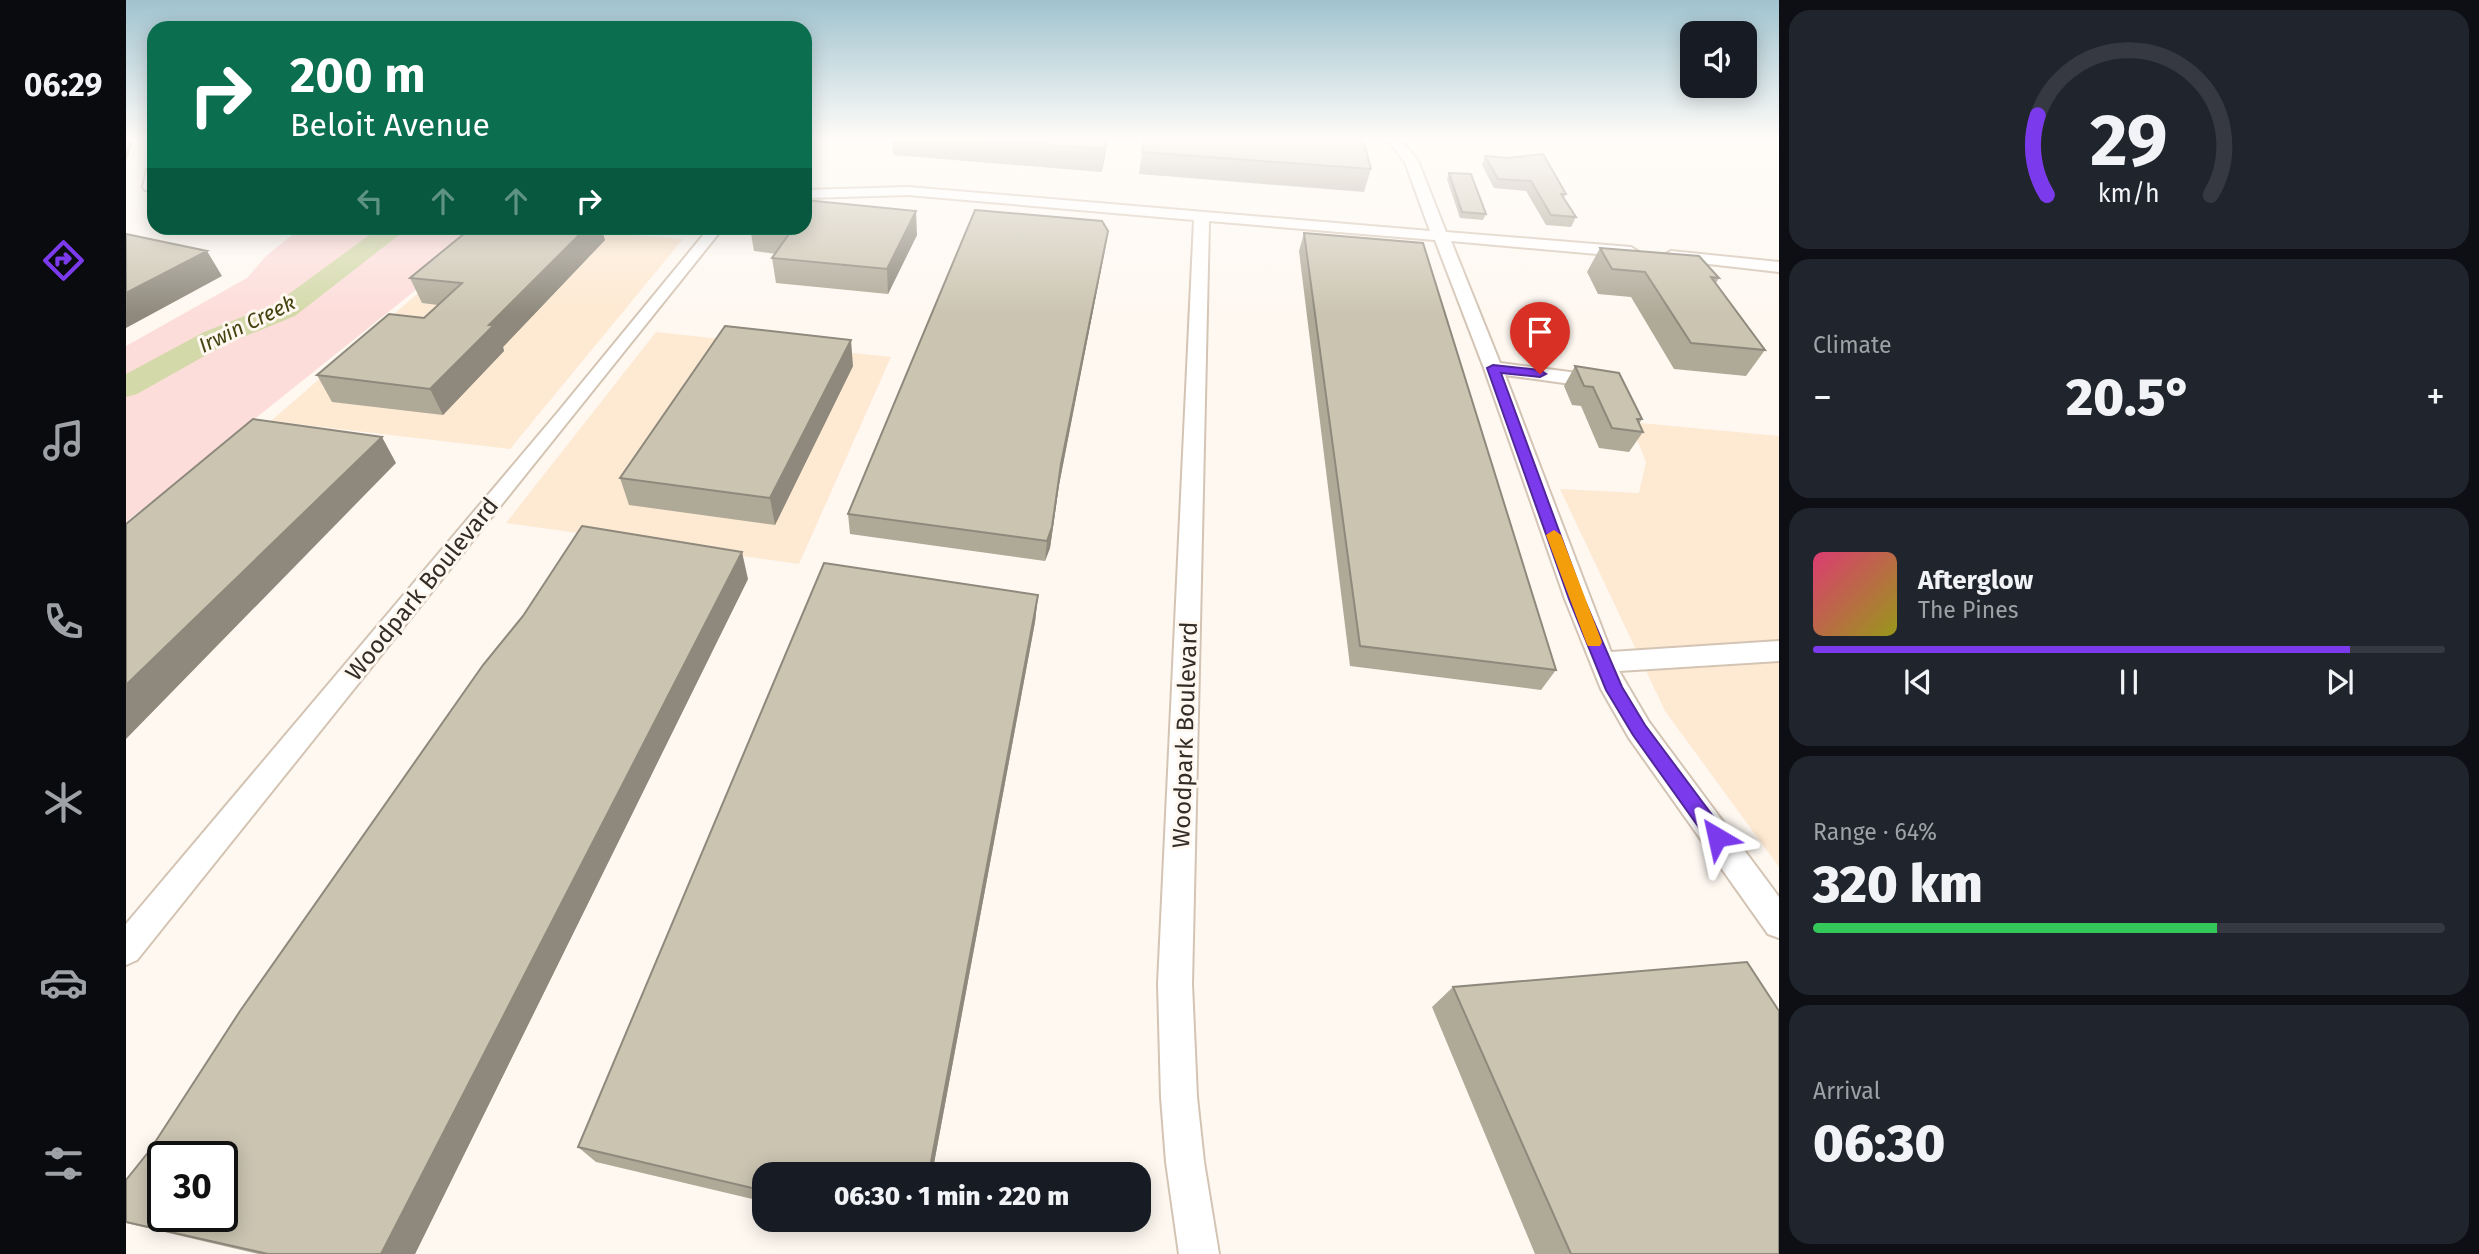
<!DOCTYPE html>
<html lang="en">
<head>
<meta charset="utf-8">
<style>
  body { margin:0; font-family:"Fira Sans",sans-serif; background:#20242c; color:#f1f3f6; height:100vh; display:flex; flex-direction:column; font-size:26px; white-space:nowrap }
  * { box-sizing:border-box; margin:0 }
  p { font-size:23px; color:#9ea1a6 }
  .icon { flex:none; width:38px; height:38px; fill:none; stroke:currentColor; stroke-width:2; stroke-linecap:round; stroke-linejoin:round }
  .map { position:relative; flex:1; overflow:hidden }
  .drawer { display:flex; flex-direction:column; gap:10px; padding:10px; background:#0d0f14; width:700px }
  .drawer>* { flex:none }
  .top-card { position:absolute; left:21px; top:21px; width:665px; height:214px; border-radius:21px; box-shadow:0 4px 18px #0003; background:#0b6e4f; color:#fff; overflow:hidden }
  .controls { position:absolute; left:1554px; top:21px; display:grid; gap:14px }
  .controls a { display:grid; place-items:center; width:77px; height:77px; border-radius:14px; background:#171b24; box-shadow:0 4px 18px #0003; font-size:35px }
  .speed { position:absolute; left:21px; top:1141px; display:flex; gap:14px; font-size:35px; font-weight:700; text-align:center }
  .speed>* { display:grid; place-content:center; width:91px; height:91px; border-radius:50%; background:#171b24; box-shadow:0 4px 18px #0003; line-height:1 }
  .speed .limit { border:4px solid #111; border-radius:10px; background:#fff; color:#111 }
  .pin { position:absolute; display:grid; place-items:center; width:60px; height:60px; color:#fff; margin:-72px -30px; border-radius:50% 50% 50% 0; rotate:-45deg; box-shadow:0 0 7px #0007 }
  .pin .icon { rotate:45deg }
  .me { position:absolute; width:77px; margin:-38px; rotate:324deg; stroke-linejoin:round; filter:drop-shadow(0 0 5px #0008) }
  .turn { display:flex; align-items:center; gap:24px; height:147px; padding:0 28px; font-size:32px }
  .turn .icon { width:91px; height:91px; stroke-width:2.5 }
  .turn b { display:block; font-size:49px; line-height:60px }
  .lanes { display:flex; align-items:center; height:66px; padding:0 28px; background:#0003; justify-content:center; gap:35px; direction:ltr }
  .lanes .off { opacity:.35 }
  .big { font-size:52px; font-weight:800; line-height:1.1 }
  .drawer .card { flex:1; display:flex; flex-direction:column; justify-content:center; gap:10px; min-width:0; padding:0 24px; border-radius:21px; background:#20242c }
  .drawer .dial { align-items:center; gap:0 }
  .dial svg { height:182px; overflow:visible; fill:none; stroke:#363941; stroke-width:7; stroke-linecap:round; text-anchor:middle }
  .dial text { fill:#f1f3f6; stroke:none }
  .song { display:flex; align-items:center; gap:21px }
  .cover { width:84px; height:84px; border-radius:10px; background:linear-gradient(135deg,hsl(340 70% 55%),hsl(60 70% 35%)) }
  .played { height:7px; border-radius:4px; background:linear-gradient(90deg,#7c3aed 85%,#363941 85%) }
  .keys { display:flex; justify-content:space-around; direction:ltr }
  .heat { display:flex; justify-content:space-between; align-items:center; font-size:38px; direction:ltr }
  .charge { height:10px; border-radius:5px; background:linear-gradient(90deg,#34c759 64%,#363941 0) }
  .trip { position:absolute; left:626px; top:1162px; width:399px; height:70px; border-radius:21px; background:#171b24; box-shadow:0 4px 18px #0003; font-weight:800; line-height:70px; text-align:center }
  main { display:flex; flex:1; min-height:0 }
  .dock { display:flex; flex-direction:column; width:126px; justify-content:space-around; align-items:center; background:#090b0e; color:#9ea1a6 }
  .dock .icon { width:49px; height:49px }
  .dock .on { color:#7c3aed }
  .dock b { font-size:32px; color:#f1f3f6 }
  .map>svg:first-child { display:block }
  .built { fill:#fee9d2 }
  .green { fill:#fdddda }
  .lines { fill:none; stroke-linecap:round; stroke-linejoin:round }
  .stream { stroke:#d4d9aa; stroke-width:4.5 }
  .river { fill:#d4d9aa; fill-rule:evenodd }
  .minor-casing { stroke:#d4c4b4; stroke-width:4 }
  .minor { fill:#fff; fill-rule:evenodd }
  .wall { fill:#afa998 }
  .shaded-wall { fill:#8e897c }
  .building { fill:#cbc4b1; stroke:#8e897c; stroke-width:2; fill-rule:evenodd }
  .route { fill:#7c3aed; stroke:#51269a; stroke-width:2 }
  .slow { fill:#f59e0b }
  .labels { text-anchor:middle; stroke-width:6; stroke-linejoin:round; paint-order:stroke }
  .far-water-label { font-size:21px; font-style:italic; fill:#41440e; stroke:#fef8f1 }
  .street-label { font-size:24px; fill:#312c25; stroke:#fef8f1 }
</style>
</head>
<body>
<main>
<nav class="dock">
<b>06:29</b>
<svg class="icon on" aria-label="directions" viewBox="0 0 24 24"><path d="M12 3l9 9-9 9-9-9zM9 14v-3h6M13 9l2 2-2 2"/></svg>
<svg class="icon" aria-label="music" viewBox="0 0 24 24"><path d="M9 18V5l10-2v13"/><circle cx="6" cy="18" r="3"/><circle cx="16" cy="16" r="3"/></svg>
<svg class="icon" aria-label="phone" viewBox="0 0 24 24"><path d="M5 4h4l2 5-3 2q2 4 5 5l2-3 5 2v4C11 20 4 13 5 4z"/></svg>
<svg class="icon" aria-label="climate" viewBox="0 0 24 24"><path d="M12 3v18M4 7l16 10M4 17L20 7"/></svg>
<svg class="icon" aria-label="car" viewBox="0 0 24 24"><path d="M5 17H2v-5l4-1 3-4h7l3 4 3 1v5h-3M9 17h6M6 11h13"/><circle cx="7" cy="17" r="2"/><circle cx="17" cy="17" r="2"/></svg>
<svg class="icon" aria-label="filters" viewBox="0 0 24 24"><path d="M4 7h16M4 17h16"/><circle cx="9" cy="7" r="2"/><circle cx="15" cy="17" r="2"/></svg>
</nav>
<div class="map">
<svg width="1653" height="1254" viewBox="0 0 1653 1254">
  <rect width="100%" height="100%" fill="#fef8f1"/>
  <path class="built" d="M367 228H421L557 239 384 449 145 421Z
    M530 332 765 357 673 564 380 523Z
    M1504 422 1653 436V867L1539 711 1434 489 1513 493 1520 462Z"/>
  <path class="green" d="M175 228H403L361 233 0 522V346L121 278 140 256Z"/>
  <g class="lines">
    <path class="stream" d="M264 233 332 228"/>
    <path class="river" d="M253 228H282L169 316 100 344 11 394 0 397V374L78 332 149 304Z"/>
    <g class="minor-casing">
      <path id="minor" d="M1261 139H1274L1292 161 1320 232 1505 247 1513 252 1505 257 1325 241 1374 363 1474 376 1483 382 1474 388 1379 375 1485 652 1653 641V661L1493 671 1523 722 1653 897V938L1642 934 1503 738 1475 689 1439 599 1358 368 1309 240 1083 221 1066 984 1071 1097 1078 1162 1093 1254H1053L1040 1162 1035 1097 1032 984 1068 220 782 195 679 198V190L782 187 1304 231 1279 162Z
        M28 165V190H19L17 187 21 169Z
        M583 228H597L11 960 0 965V924L432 412Z
        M1545 251 1653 262V272L1539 259 1537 256Z"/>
    </g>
    <use href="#minor" class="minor"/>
  </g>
  <path class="wall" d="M766 139H982L976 172 767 155Z
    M1018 139 1245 169 1238 192 1013 174Z
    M1359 156 1440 194 1438 198 1450 217 1445 227 1420 225 1400 191 1368 188 1356 165Z
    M1323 173 1360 214 1357 220 1334 218 1321 179Z
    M345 228H475L479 240 377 347 378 351 317 415 206 402 191 375 298 318 312 305 296 303 284 278Z
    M624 228 791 235 762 294 650 283 646 258 650 254 628 251Z
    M1178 233 1430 670 1415 690 1224 666 1173 251Z
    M1474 248 1593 278 1590 283 1639 350 1620 376 1548 369 1505 297 1472 294 1461 272Z
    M979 249 933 485 924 548 919 561 724 534 722 514Z
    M727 366 649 525 503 505 494 478Z
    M1449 366 1516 419 1513 424 1517 432 1503 452 1473 448 1455 406 1446 405 1438 386Z
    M622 579 289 1254H132L0 1223V1180L24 1150Z
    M912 595 909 622 806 1174H639V1202L470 1162 452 1147Z
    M1327 987 1653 1254H1409L1306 1007Z
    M715 1220H794L792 1228 739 1225Z"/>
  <path class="shaded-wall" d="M0 139H3L6 144 0 162Z
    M981 139H982L976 172 979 149Z
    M790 211 791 235 762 294 761 269Z
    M460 228H475L479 240 377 347 378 351 317 415 304 389 363 325Z
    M982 231 979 249 933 485 924 548 919 561 921 541 935 464Z
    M81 251 96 276 0 328V293Z
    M725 340 727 366 649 525 644 498Z
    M256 437 270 463 0 739V685Z
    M616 552 622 579 289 1254H255Z
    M912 595 909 622 806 1174H801Z"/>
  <path class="building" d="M843 139H981L979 149Z
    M1018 139H1237L1245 169 1016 152Z
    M1417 154 1440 194H1435L1450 217 1425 215 1405 181 1372 179 1359 156 1381 158Z
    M1323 173 1345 174 1360 214 1336 212Z
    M679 200 790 211 761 269 646 258 665 231 625 228H679Z
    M849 210 976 221 982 231 935 464 926 527 921 541 722 514Z
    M345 228H460L363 325H368L304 389 191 375 263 314 298 318 336 283 284 278Z
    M1178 233 1297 243 1430 670 1234 646Z
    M0 234 81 251 0 293Z
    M1474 248 1573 256 1593 278 1585 277 1639 350 1565 343 1519 272 1486 269Z
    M599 326 725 340 644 498 494 478Z
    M1449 366 1493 373 1516 419H1511L1517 432 1486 428 1467 387 1458 386Z
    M127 419 256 437 0 685V524Z
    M456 526 616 552 255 1254H142L0 1222V1180L24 1150 114 1011 357 665 397 616ZM37 1157H96V1216H37Z
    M698 563 912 595 805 1162 801 1174H639V1191L452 1147Z
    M1621 962 1653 1011V1254H1445L1327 987Z"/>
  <linearGradient id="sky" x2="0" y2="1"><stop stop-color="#a0c3cf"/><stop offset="0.44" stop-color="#fffcf9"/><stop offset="1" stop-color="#fffcf9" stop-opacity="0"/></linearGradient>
  <rect width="1653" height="315" fill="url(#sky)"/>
  <path class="route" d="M1367 365 1414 370 1420 374 1414 377 1375 373 1458 599 1496 687 1519 725 1598 831 1601 837 1598 843 1591 846 1584 843 1507 735 1480 690 1443 599 1361 368Z"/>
  <path class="slow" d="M1428 530 1435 535 1476 642 1474 646H1462L1460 642 1420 535Z"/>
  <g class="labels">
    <g class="far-water-label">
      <text transform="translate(121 324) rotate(-26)" y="7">Irwin Creek</text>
    </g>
    <g class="street-label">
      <text transform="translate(296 589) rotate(-51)" y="8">Woodpark Boulevard</text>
      <text transform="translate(1059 735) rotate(-88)" y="8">Woodpark Boulevard</text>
    </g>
  </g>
</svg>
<div class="controls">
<a><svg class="icon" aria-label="sound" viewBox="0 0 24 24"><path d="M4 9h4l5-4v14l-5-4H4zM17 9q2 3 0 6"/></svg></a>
</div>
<div class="speed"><div class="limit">30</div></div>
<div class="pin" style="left:1414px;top:374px;background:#d93025"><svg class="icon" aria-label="arrive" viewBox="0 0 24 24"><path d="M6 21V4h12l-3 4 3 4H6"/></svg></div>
<svg class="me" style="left:1591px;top:837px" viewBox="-20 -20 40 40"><path d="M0-17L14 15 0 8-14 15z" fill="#7c3aed" stroke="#fff" stroke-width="4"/></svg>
<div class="trip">06:30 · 1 min · 220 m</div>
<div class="top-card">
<div class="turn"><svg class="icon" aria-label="right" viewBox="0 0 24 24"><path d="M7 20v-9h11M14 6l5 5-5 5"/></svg><div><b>200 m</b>Beloit Avenue</div></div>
<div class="lanes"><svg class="icon off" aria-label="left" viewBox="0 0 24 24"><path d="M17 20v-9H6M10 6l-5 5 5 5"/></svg><svg class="icon off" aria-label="ahead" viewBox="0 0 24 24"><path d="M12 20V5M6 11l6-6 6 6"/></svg><svg class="icon off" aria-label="ahead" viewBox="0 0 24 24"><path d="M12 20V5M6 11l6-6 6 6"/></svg><svg class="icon" aria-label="right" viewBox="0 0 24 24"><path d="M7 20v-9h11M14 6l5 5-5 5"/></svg></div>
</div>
</div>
<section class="drawer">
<div class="card dial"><svg viewBox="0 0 100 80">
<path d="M14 69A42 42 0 1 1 86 69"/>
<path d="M14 69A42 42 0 0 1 10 34" stroke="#7c3aed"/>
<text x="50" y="56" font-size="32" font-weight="700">29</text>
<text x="50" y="72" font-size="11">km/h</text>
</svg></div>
<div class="card"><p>Climate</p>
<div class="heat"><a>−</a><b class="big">20.5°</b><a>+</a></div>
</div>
<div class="card">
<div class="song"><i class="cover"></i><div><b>Afterglow</b><p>The Pines</p></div></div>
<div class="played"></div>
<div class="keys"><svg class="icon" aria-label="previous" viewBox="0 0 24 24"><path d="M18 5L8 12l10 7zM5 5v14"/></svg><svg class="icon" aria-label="pause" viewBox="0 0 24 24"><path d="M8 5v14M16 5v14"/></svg><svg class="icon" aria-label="next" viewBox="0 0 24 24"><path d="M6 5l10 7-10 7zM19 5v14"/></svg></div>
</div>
<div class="card"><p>Range · 64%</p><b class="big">320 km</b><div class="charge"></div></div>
<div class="card"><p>Arrival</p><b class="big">06:30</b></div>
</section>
</main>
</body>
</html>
